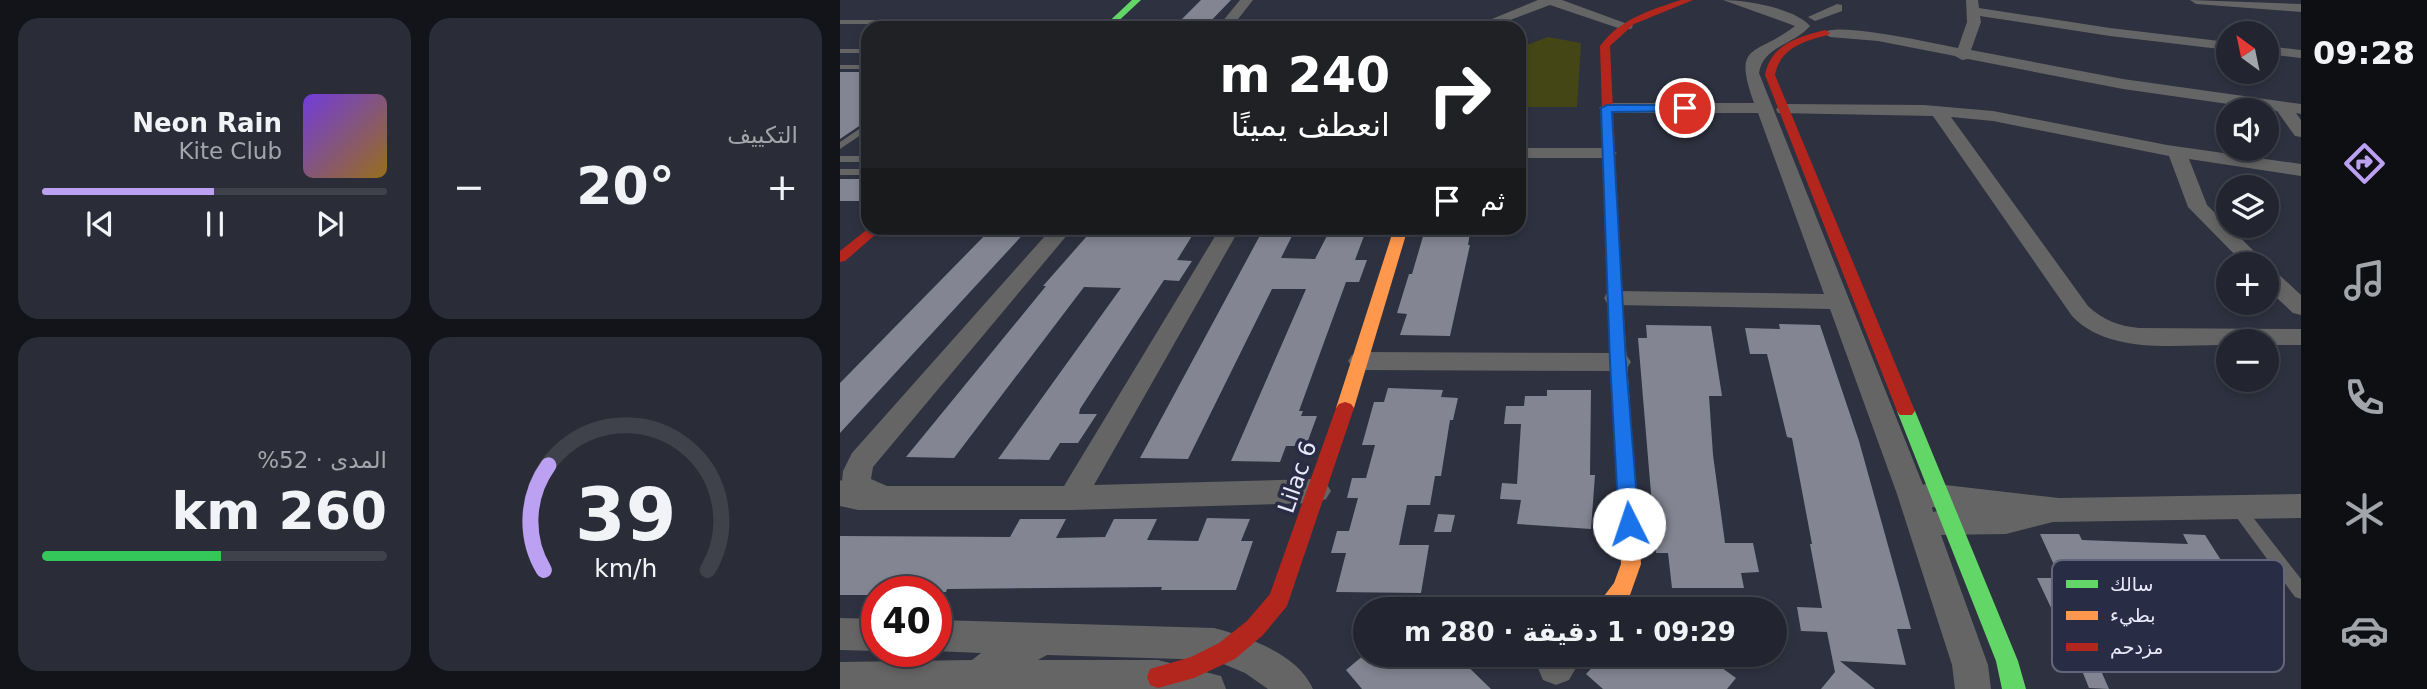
<!DOCTYPE html>
<html lang="ar">
<head>
<meta charset="utf-8">
<style>
  body { margin:0; font-family:"DejaVu Sans",Cairo,sans-serif; background:#2a2d37; color:#f1f3f6; direction:rtl; height:100vh; display:flex; flex-direction:column; font-size:26px; white-space:nowrap }
  * { box-sizing:border-box; margin:0 }
  p { font-size:23px; color:#a2a5aa }
  .icon { flex:none; width:38px; height:38px; fill:none; stroke:currentColor; stroke-width:2; stroke-linecap:round; stroke-linejoin:round }
  .map { position:relative; flex:1; overflow:hidden; direction:ltr }
  .side { display:flex; flex-direction:column; gap:18px; padding:18px; background:#13141a; width:840px }
  .side>* { flex:none }
  .top-card { position:absolute; left:21px; top:21px; width:665px; height:214px; border-radius:21px; box-shadow:0 4px 10px #0003,0 0 0 2px #3f424b; direction:rtl; background:#202124; color:#fff; overflow:hidden }
  .needle { width:46px; rotate:327deg }
  .buttons { position:absolute; left:1376px; top:21px; display:grid; gap:14px }
  .buttons a { display:grid; place-items:center; width:63px; height:63px; border-radius:50%; background:#22252f; box-shadow:0 4px 10px #0003,0 0 0 2px #3f424b; font-size:35px }
  .speed { position:absolute; left:21px; top:576px; display:flex; gap:14px; font-size:35px; font-weight:700; text-align:center }
  .speed>* { display:grid; place-content:center; width:91px; height:91px; border-radius:50%; background:#22252f; box-shadow:0 4px 10px #0003,0 0 0 2px #3f424b; line-height:1 }
  .speed .limit { border:10px solid #d22; background:#fff; color:#111 }
  .pin { position:absolute; display:grid; place-items:center; width:60px; height:60px; color:#fff; margin:-30px; border:4px solid #fff; border-radius:50%; box-shadow:0 2px 7px #0007 }
  .me { position:absolute; width:77px; margin:-38px; rotate:356deg; stroke-linejoin:round; filter:drop-shadow(0 0 5px #0008) }
  .turn { display:flex; align-items:center; gap:24px; height:147px; padding:0 21px; font-size:32px }
  .turn .icon { width:91px; height:91px; stroke-width:2.5 }
  .turn b { display:block; font-size:49px; line-height:60px }
  .then { display:flex; align-items:center; height:66px; padding:0 21px; background:#0003; gap:14px; font-size:26px }
  .big { font-size:52px; font-weight:600; line-height:1.1 }
  .side .card { flex:1; display:flex; flex-direction:column; justify-content:center; gap:10px; min-width:0; padding:0 24px; border-radius:21px; background:#2a2d37 }
  .side .dial { align-items:center; gap:0 }
  .dial svg { height:182px; overflow:visible; fill:none; stroke:#3f424b; stroke-width:7; stroke-linecap:round; text-anchor:middle }
  .dial text { fill:#f1f3f6; stroke:none }
  .song { display:flex; align-items:center; gap:21px }
  .cover { width:84px; height:84px; border-radius:10px; background:linear-gradient(135deg,hsl(260 70% 55%),hsl(40 70% 35%)) }
  .played { height:7px; border-radius:4px; background:linear-gradient(90deg,#bca0f2 50%,#3f424b 50%) }
  .keys { display:flex; justify-content:space-around; direction:ltr }
  .heat { display:flex; justify-content:space-between; align-items:center; font-size:38px; direction:ltr }
  .charge { height:10px; border-radius:5px; background:linear-gradient(90deg,#34c759 52%,#3f424b 0) }
  .side .tiles { flex:1; display:grid; gap:18px; grid-template-columns:repeat(2,1fr) }
  .trip { position:absolute; left:513px; top:597px; width:434px; height:70px; border-radius:35px; background:#22252f; box-shadow:0 4px 10px #0003,0 0 0 2px #3f424b; font-weight:600; line-height:70px; text-align:center; direction:rtl }
  main { display:flex; flex:1; min-height:0 }
  .tab-bar { display:flex; flex-direction:column; width:126px; justify-content:space-around; align-items:center; background:#0e0f13; color:#a2a5aa }
  .tab-bar .icon { width:49px; height:49px }
  .tab-bar .selected { color:#bca0f2 }
  .tab-bar b { font-size:32px; color:#f1f3f6 }
  .map>svg:first-child { display:block }
  .green { fill:#444715 }
  .building { fill:#838692 }
  .lines { fill:none; stroke-linecap:round; stroke-linejoin:round }
  .lane { fill:#656565; fill-rule:evenodd }
  .street { fill:#656565; fill-rule:evenodd }
  .fast { fill:#63d668; fill-rule:evenodd }
  .slow { fill:#ff974d; fill-rule:evenodd }
  .jam { fill:#b3261e; fill-rule:evenodd }
  .route { fill:#1a73e8; stroke:#114b97; stroke-width:2 }
  .labels { text-anchor:middle; stroke-width:7; stroke-linejoin:round; paint-order:stroke }
  .street-label { font-size:23px; fill:#e6eafa; stroke:#282d45 }
  .key { fill:#282d45; stroke:#61667b; stroke-width:2 }
  .key-label { font-size:19px; fill:#e6eafa }
</style>
</head>
<body>
<main>
<nav class="tab-bar">
<b>09:28</b>
<svg class="icon selected" aria-label="directions" viewBox="0 0 24 24"><path d="M12 3l9 9-9 9-9-9zM9 14v-3h6M13 9l2 2-2 2"/></svg>
<svg class="icon" aria-label="music" viewBox="0 0 24 24"><path d="M9 18V5l10-2v13"/><circle cx="6" cy="18" r="3"/><circle cx="16" cy="16" r="3"/></svg>
<svg class="icon" aria-label="phone" viewBox="0 0 24 24"><path d="M5 4h4l2 5-3 2q2 4 5 5l2-3 5 2v4C11 20 4 13 5 4z"/></svg>
<svg class="icon" aria-label="climate" viewBox="0 0 24 24"><path d="M12 3v18M4 7l16 10M4 17L20 7"/></svg>
<svg class="icon" aria-label="car" viewBox="0 0 24 24"><path d="M5 17H2v-5l4-1 3-4h7l3 4 3 1v5h-3M9 17h6M6 11h13"/><circle cx="7" cy="17" r="2"/><circle cx="17" cy="17" r="2"/></svg>
</nav>
<div class="map">
<svg width="1461" height="689" viewBox="0 0 1461 689">
  <rect width="100%" height="100%" fill="#2e313f"/>
  <path class="green" d="M708 37 741 43 737 107H679V48Z"/>
  <path class="building" d="M361 0H391L364 28H333Z
    M0 72H28V120L0 139Z
    M0 179H28V194L20 201H0Z
    M152 228H189L0 433V383Z
    M254 228H357L337 260 352 261 339 281 324 280 240 409 239 414H257L238 443H220L209 460 158 459 281 288 244 287 114 458 66 457 206 286H203Z
    M424 228H456L441 258 475 259 491 228H527L515 260H527L519 282H506L459 411H463L461 416H477L466 446H446L440 462 391 461 466 289H432L348 459 300 458Z
    M584 233H630L628 245H630L610 336 560 335 567 314 557 313 569 274H572Z
    M939 324 980 325 1019 441 1061 592 1071 629H1057L1066 665 1000 661 1035 689H981L995 672 987 632 961 631 957 607 982 608 970 544H972L952 438 947 437 927 354H910L905 328 940 329Z
    M806 325 871 326 882 396H869L873 455 885 543H913L919 572 901 573 904 588H832L828 553H816L798 338H807Z
    M548 388 603 390 601 397 618 398 613 420H610L601 476H595L590 505H567L559 545H589L581 593 496 592 506 553H491L497 531H509L518 498H507L512 478H526L535 445H522L534 402H544Z
    M707 390H751L750 475H755L751 529 677 524 681 500 660 499 662 483 677 484 681 424H664L666 406H684L685 396H707Z
    M598 514 615 515 611 532H594Z
    M367 518 410 519 401 541H413L396 590H321L322 587 107 589 106 592H37V595H0V536L170 537 180 519H226L216 538 265 537 274 519H317L307 540 358 541Z
    M1200 534H1239L1242 540 1348 544 1343 534 1365 535 1384 565H1375L1431 649 1251 648 1269 689 1249 688 1233 648H1230L1197 578H1220Z
    M525 654H615L651 689H522L506 670Z
    M765 654H887L878 665 896 678 887 689H763L746 674Z"/>
  <g class="lines">
    <path class="lane" d="M0 20H63L74 23 77 28H71L69 25 63 24H0Z
      M0 49H28V53H0Z
      M0 65H28V69H0Z
      M28 123V130L0 149V142Z
      M0 156H28V162H0Z
      M0 169H28V175H0Z
      M1396 500 1401 502 1461 579V599L1455 597 1391 510 1389 506 1391 502Z"/>
    <path class="street" d="M400 0H413L391 28H377Z
      M698 0H722L793 26 791 29H781L710 5 649 28H630Z
      M883 0C905 0 955 8 970 26 954 45 923 46 919 73L1083 485 1088 483 1219 498 1461 494V518L1213 522 1166 534 1101 535 1148 665 1151 689H1115L1112 665 1057 494 990 309 775 305 767 303 764 298 767 293 775 291 984 294 918 113H767L759 108 767 103H914C892 41 915 57 955 26ZM1092 507 1107 509 1093 512Z
      M1126 0H1138L1139 8 1270 28 1388 42V50L1270 36 1140 16 1141 22 1131 50 1283 79 1461 104V114L1456 113 1461 120V137L1455 136 1437 111 1283 89 1128 59 1122 60 1115 56 1038 41 990 37 983 33C997 21 1095 44 1118 48L1127 22Z
      M1350 0 1461 4V12L1356 4Z
      M997 4 1002 5V11L975 21 968 17Z
      M1426 46 1461 50V58L1426 54Z
      M944 104 1084 105 1153 111 1327 145 1461 164V176L1349 159 1367 205 1427 264H1404L1348 207 1329 156 1153 121 1111 117 1248 306C1263 320 1278 326 1299 328L1461 329V345H1426V341H1388V345C1338 344 1270 356 1232 316L1093 116 938 113 936 109Z
      M679 148H768L777 153 768 158H679Z
      M212 228H233L33 467 31 479 47 486H224L380 228H400L254 485 476 479 486 483 491 491 486 499 476 503 232 510H18L0 506V480L2 481 3 471 12 453Z
      M1426 268 1434 270 1461 295V315L1453 313 1426 288Z
      M521 352 778 353 787 356 791 362 787 368 778 371 521 370 512 367 508 361 512 355Z
      M0 618 37 619V651L0 650Z
      M96 620 374 628C408 637 458 654 473 689H428L405 673 374 660 207 655 198 660H318L381 676 386 689H0V662L132 660 141 653 93 651H96Z
      M705 654H744L729 680 716 685 703 680 698 668Z"/>
    <path class="fast" d="M292 0H301L271 28H262Z
      M1066 405 1072 407 1075 411 1178 661 1186 689H1162L1156 661 1057 411 1060 407Z"/>
    <path class="slow" d="M554 228H568L514 408 511 412H499L496 408Z
      M774 273 781 277 801 564 790 595 778 609H754L774 583 781 564 767 277Z"/>
    <path class="jam" d="M841 0H853L794 24 770 46 781 277 774 281 767 277 760 46C780 19 810 10 841 0Z
      M985 30 990 33 988 35C964 41 940 48 935 75L1075 411 1072 415H1060L1057 411 925 75C931 44 958 37 985 30Z
      M29 228H43L5 261 0 262V251Z
      M505 402 511 404 514 408 447 606 423 635 395 659 354 678 318 688 310 685 307 677 310 669 351 657 379 643 407 621 430 594 496 408 499 404Z"/>
  </g>
  <path class="route" d="M845 105 850 108 849 111 772 112 786 362 799 524 796 530 789 532 782 530 779 524 770 362 761 108 767 105Z"/>
  <g class="labels">
    <g class="street-label">
      <text transform="translate(457 477) rotate(-71)" y="8">Lilac 6</text>
    </g>
  </g>
  <rect x="1212" y="560" width="232" height="112" rx="10" class="key"/>
  <rect x="1226" y="580" width="32" height="8" fill="#63d668"/>
  <rect x="1226" y="611" width="32" height="9" fill="#ff974d"/>
  <rect x="1226" y="643" width="32" height="8" fill="#b3261e"/>
  <g class="key-label">
    <text x="1270" y="591">سالك</text>
    <text x="1270" y="622">بطيء</text>
    <text x="1270" y="654">مزدحم</text>
  </g>
</svg>
<div class="buttons">
<a><svg class="needle" viewBox="-14 -14 28 28"><path d="M0-13l5 13h-10z" fill="#e53935"/><path d="M0 13l5-13h-10z" fill="#a2a5aa"/></svg></a>
<a><svg class="icon" aria-label="sound" viewBox="0 0 24 24"><path d="M4 9h4l5-4v14l-5-4H4zM17 9q2 3 0 6"/></svg></a>
<a><svg class="icon" aria-label="layers" viewBox="0 0 24 24"><path d="M12 4l9 5-9 5-9-5zM3 14l9 5 9-5"/></svg></a>
<a>+</a>
<a>−</a>
</div>
<div class="speed"><div class="limit">40</div></div>
<div class="pin" style="left:845px;top:108px;background:#d93025"><svg class="icon" aria-label="arrive" viewBox="0 0 24 24"><path d="M6 21V4h12l-3 4 3 4H6"/></svg></div>
<svg class="me" style="left:789px;top:524px" viewBox="-20 -20 40 40"><circle r="19" fill="#fff"/><path d="M0-13L10 11 0 6-10 11z" fill="#1a73e8"/></svg>
<div class="trip">09:29 · 1 دقيقة · 280 m</div>
<div class="top-card">
<div class="turn"><svg class="icon" aria-label="right" viewBox="0 0 24 24"><path d="M7 20v-9h11M14 6l5 5-5 5"/></svg><div><b>240 m</b>انعطف يمينًا</div></div>
<div class="then">ثم<svg class="icon" aria-label="arrive" viewBox="0 0 24 24"><path d="M6 21V4h12l-3 4 3 4H6"/></svg></div>
</div>
</div>
<section class="side">
<div class="tiles">
<div class="card"><p>التكييف</p>
<div class="heat"><a>−</a><b class="big">20°</b><a>+</a></div>
</div>
<div class="card">
<div class="song"><i class="cover"></i><div><b>Neon Rain</b><p>Kite Club</p></div></div>
<div class="played"></div>
<div class="keys"><svg class="icon" aria-label="previous" viewBox="0 0 24 24"><path d="M18 5L8 12l10 7zM5 5v14"/></svg><svg class="icon" aria-label="pause" viewBox="0 0 24 24"><path d="M8 5v14M16 5v14"/></svg><svg class="icon" aria-label="next" viewBox="0 0 24 24"><path d="M6 5l10 7-10 7zM19 5v14"/></svg></div>
</div>
<div class="card dial"><svg viewBox="0 0 100 80">
<path d="M14 69A42 42 0 1 1 86 69"/>
<path d="M14 69A42 42 0 0 1 16 23" stroke="#bca0f2"/>
<text x="50" y="56" font-size="32" font-weight="700">39</text>
<text x="50" y="72" font-size="11">km/h</text>
</svg></div>
<div class="card"><p>المدى · 52%</p><b class="big">260 km</b><div class="charge"></div></div>
</div>
</section>
</main>
</body>
</html>
